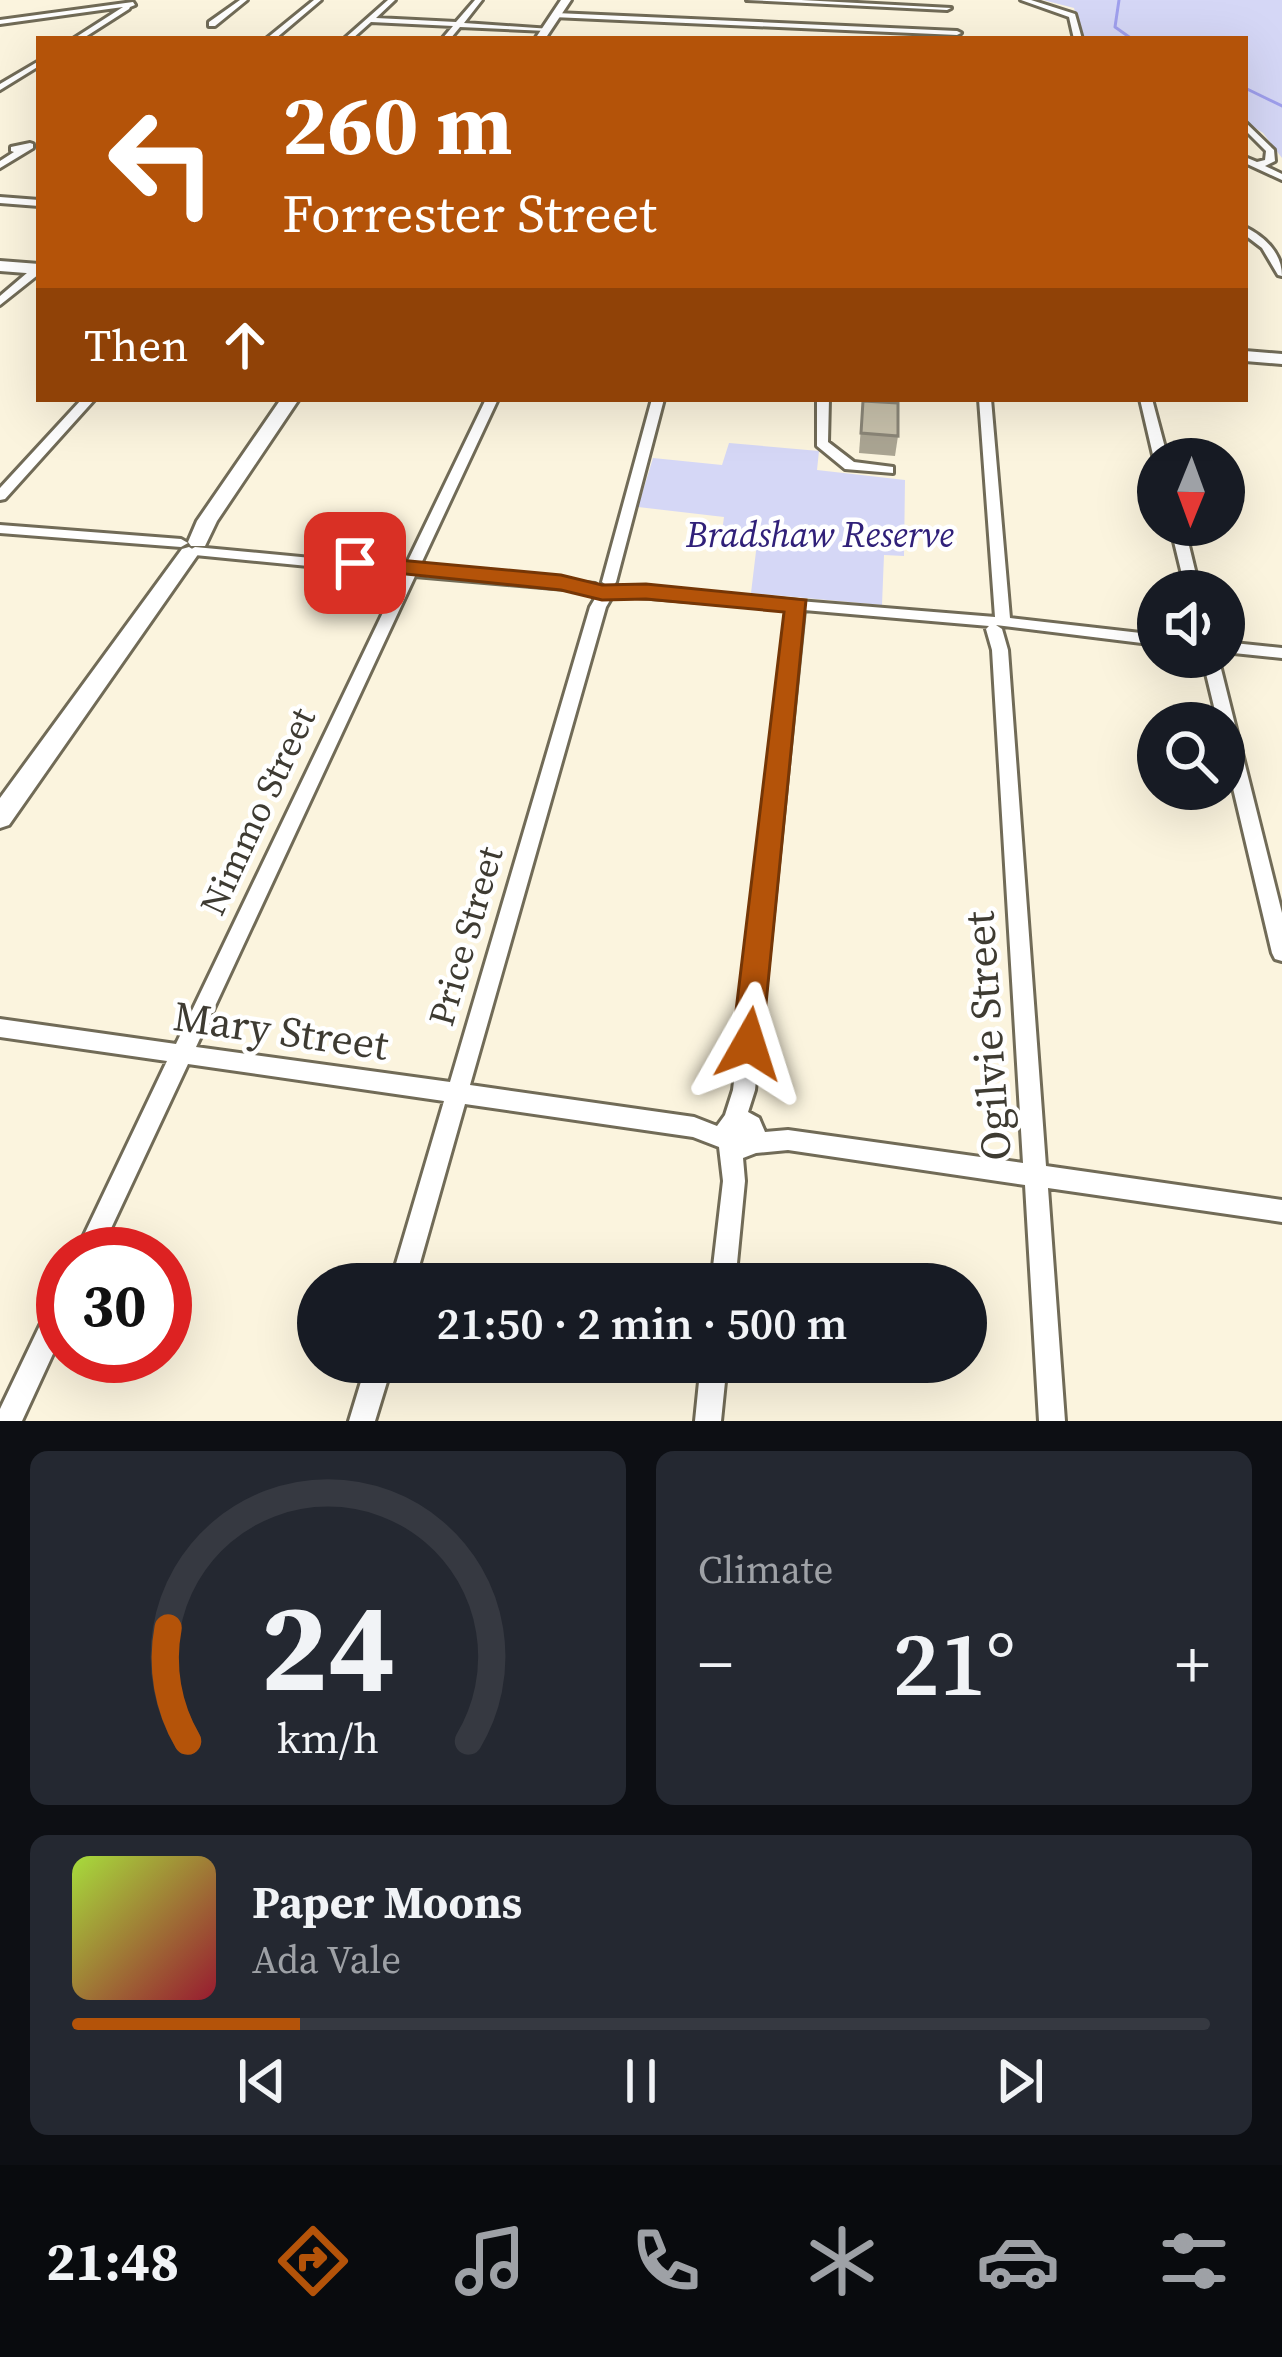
<!DOCTYPE html>
<html lang="en">
<head>
<meta charset="utf-8">
<style>
  body { margin:0; font-family:"Source Serif 4",serif; background:#242831; color:#f1f3f6; height:100vh; display:flex; flex-direction:column; font-size:45px; white-space:nowrap }
  * { box-sizing:border-box; margin:0 }
  p { font-size:39px; color:#9ea1a6 }
  .icon { flex:none; width:66px; height:66px; fill:none; stroke:currentColor; stroke-width:2; stroke-linecap:round; stroke-linejoin:round }
  .map { position:relative; height:1421px; overflow:hidden }
  .sheet { display:flex; flex-direction:column; gap:30px; padding:30px; background:#0d0f14; flex:1 }
  .sheet>* { flex:none }
  .top-card { position:absolute; left:36px; top:36px; width:1212px; height:366px; border-radius:0px; box-shadow:0 12px 48px #0002; background:#b45309; color:#fff; overflow:hidden }
  .needle { width:78px; rotate:181deg }
  .tools { position:absolute; left:1137px; top:438px; display:grid; gap:24px }
  .tools a { display:grid; place-items:center; width:108px; height:108px; border-radius:50%; background:#171b24; box-shadow:0 12px 48px #0002; font-size:60px }
  .speed { position:absolute; left:36px; top:1227px; display:flex; gap:24px; font-size:60px; font-weight:700; text-align:center }
  .speed>* { display:grid; place-content:center; width:156px; height:156px; border-radius:50%; background:#171b24; box-shadow:0 12px 48px #0002; line-height:1 }
  .speed .limit { border:18px solid #d22; background:#fff; color:#111 }
  .pin { position:absolute; display:grid; place-items:center; width:102px; height:102px; color:#fff; margin:-51px; border-radius:24px; box-shadow:0 6px 18px #0006 }
  .me { position:absolute; width:132px; margin:-66px; rotate:6deg; stroke-linejoin:round; filter:drop-shadow(0 0 9px #0008) }
  .turn { display:flex; align-items:center; gap:42px; height:252px; padding:0 48px; font-size:54px }
  .turn .icon { width:156px; height:156px; stroke-width:2.5 }
  .turn b { display:block; font-size:84px; line-height:102px }
  .then { display:flex; align-items:center; height:114px; padding:0 48px; background:#0003; gap:24px; font-size:45px }
  .big { font-size:90px; font-weight:600; line-height:1.1 }
  .sheet .widget { flex:1; display:flex; flex-direction:column; justify-content:center; gap:18px; min-width:0; padding:0 42px; border-radius:18px; background:#242831 }
  .sheet .dial { align-items:center; gap:0 }
  .dial svg { height:312px; overflow:visible; fill:none; stroke:#363941; stroke-width:7; stroke-linecap:round; text-anchor:middle }
  .dial text { fill:#f1f3f6; stroke:none }
  .song { display:flex; align-items:center; gap:36px }
  .cover { width:144px; height:144px; border-radius:18px; background:linear-gradient(135deg,hsl(80 70% 55%),hsl(350 70% 35%)) }
  .played { height:12px; border-radius:6px; background:linear-gradient(90deg,#b45309 20%,#363941 20%) }
  .keys { display:flex; justify-content:space-around; direction:ltr }
  .heat { display:flex; justify-content:space-between; align-items:center; font-size:66px; direction:ltr }
  .sheet .tiles { flex:1; display:grid; gap:30px; grid-template-columns:1fr 1fr }
  .widget:last-child { grid-column:span 2 }
  .trip { position:absolute; left:297px; top:1263px; width:690px; height:120px; border-radius:60px; background:#171b24; box-shadow:0 12px 48px #0002; font-weight:600; line-height:120px; text-align:center }
  .tabs { display:flex; height:192px; justify-content:space-around; align-items:center; background:#090b0e; color:#9ea1a6 }
  .tabs .icon { width:84px; height:84px }
  .tabs .active { color:#b45309 }
  .tabs b { font-size:54px; color:#f1f3f6 }
  .map>svg:first-child { display:block }
  .green { fill:#d5d7f6 }
  .lines { fill:none; stroke-linecap:round; stroke-linejoin:round }
  .stream { stroke:#9f9fed; stroke-width:3 }
  .street-casing { stroke:#716b57; stroke-width:6 }
  .secondary-casing { stroke:#716b57; stroke-width:6 }
  .street { fill:#fff; fill-rule:evenodd }
  .secondary { fill:#fff; fill-rule:evenodd }
  .wall { fill:#aba593 }
  .building { fill:#c7c0ab; stroke:#8b8678; stroke-width:3 }
  .route { fill:#b45309; stroke:#753606; stroke-width:3 }
  .labels { text-anchor:middle; stroke-width:9; stroke-linejoin:round; paint-order:stroke }
  .park-label { font-size:36px; font-style:italic; fill:#302079; stroke:#fff }
  .street-label { font-size:36px; fill:#3e3b32; stroke:#fff }
  .near-street-label { font-size:42px; fill:#3e3b32; stroke:#fff }
</style>
</head>
<body>
<div class="map">
<svg width="1282" height="1421" viewBox="0 0 1282 1421">
  <rect width="100%" height="100%" fill="#fbf4de"/>
  <path class="green" d="M1043 0H1282V158L1263 133 1245 121V39H1083L1074 8Z
    M729 443 819 451 817 470 905 480 904 556 884 555 882 605 751 593 757 543 721 539 724 517 638 507 653 458 722 465Z"/>
  <g class="lines">
    <path class="stream" d="M1119 0 1115 27 1132 39
      M1245 88 1282 106"/>
    <g class="street-casing">
      <path id="street" d="M240 0H247L215 26H209V22Z
        M314 0H321L275 39H266Z
        M388 0H395L376 18 456 22 475 0H482L464 23 551 29 547 31 460 27 450 39H442L453 26 371 22 352 39H344Z
        M747 0H801L951 8 947 10Z
        M1021 0H1031L1075 14 1082 39H1074L1069 17Z
        M133 2 135 5 130 7 129 9 82 39H73L123 7 0 24V20Z
        M556 13 957 31 961 33 957 35 553 17Z
        M39 61V66L0 90V84Z
        M1245 122 1274 150 1275 161 1265 166 1282 174V180L1245 163V157L1257 162 1265 160 1266 151 1245 130Z
        M30 143 33 144V148L0 168V161L14 152 11 151V147Z
        M0 197 39 200V206L0 203Z
        M1245 227C1265 237 1282 253 1282 276L1278 275 1262 248 1245 235Z
        M39 266V274L0 305V296L34 267Z
        M82 399H95L5 499 0 500V488Z
        M486 399H498L419 568 595 584 602 589 608 586 602 582 652 399H664L616 582 613 586 995 617 979 399H991L1010 618 1158 635V645L996 625 1002 629 1008 650 1046 1166 1282 1200V1222L1048 1188 1065 1421H1039L1025 1185 788 1150 756 1153 743 1158 745 1181 735 1284H711L723 1181 719 1147 693 1137 465 1104 414 1284H390L444 1101 188 1064 99 1254H75L167 1061 0 1037V1019L176 1044 401 575 195 555 188 551 195 547 405 567ZM415 576 599 592 590 607 450 1082 196 1047ZM613 595 789 609 733 1090 725 1115 717 1126 694 1117 470 1085 606 607ZM804 610 989 626 986 629 992 650 1023 1163 788 1130 765 1132 759 1118 748 1112 755 1090Z
        M817 399H829L828 442 854 462 893 467V473L845 469 817 446Z
        M1140 399H1152L1168 459H1158V462L1154 459Z
        M0 525 181 539 188 543 181 547 0 533Z
        M1170 525H1184L1200 591H1186Z
        M1224 642 1282 648V658L1224 652Z
        M1202 657H1218L1282 913V961L1275 959 1272 953 1224 750V723H1218Z
        M63 1293V1332L22 1421H0V1409L54 1296Z
        M367 1362H393L375 1421H349Z
        M701 1362H727L721 1421H695Z"/>
    </g>
    <g class="secondary-casing">
      <path id="secondary" d="M561 0H571L545 39H535Z
        M0 261 39 264V274L0 271Z
        M1245 351 1282 354V364L1245 361Z
        M281 399H299L217 521 205 546H191L188 542 197 521Z
        M189 547 199 553 9 825 0 828V798L182 549Z"/>
    </g>
    <use href="#street" class="street"/>
    <use href="#secondary" class="secondary"/>
  </g>
  <path class="wall" d="M863 401 898 436 895 456 859 453Z"/>
  <path class="building" d="M863 401 898 403V436L861 433Z"/>
  <path class="route" d="M355 556 561 575 602 585 646 584 806 600 761 1054 749 1059 737 1054 732 1044 784 612 646 599 602 600 561 590 347 568V558Z"/>
  <g class="labels">
    <g class="park-label">
      <text x="820" y="547">Bradshaw Reserve</text>
    </g>
    <g class="street-label">
      <text transform="translate(257 811) rotate(-65)" y="13">Nimmo Street</text>
      <text transform="translate(465 936) rotate(-74)" y="13">Price Street</text>
    </g>
    <g class="near-street-label">
      <text transform="translate(281 1030) rotate(8)" y="15">Mary Street</text>
      <text transform="translate(987 1036) rotate(-94)" y="15">Ogilvie Street</text>
    </g>
  </g>
</svg>
<div class="tools">
<a><svg class="needle" viewBox="-14 -14 28 28"><path d="M0-13l5 13h-10z" fill="#e53935"/><path d="M0 13l5-13h-10z" fill="#9ea1a6"/></svg></a>
<a><svg class="icon" aria-label="sound" viewBox="0 0 24 24"><path d="M4 9h4l5-4v14l-5-4H4zM17 9q2 3 0 6"/></svg></a>
<a><svg class="icon" aria-label="search" viewBox="0 0 24 24"><circle cx="10" cy="10" r="6"/><path d="M15 15l6 6"/></svg></a>
</div>
<div class="speed"><div class="limit">30</div></div>
<div class="pin" style="left:355px;top:563px;background:#d93025"><svg class="icon" aria-label="arrive" viewBox="0 0 24 24"><path d="M6 21V4h12l-3 4 3 4H6"/></svg></div>
<svg class="me" style="left:749px;top:1044px" viewBox="-20 -20 40 40"><path d="M0-17L14 15 0 8-14 15z" fill="#b45309" stroke="#fff" stroke-width="4"/></svg>
<div class="trip">21:50 · 2 min · 500 m</div>
<div class="top-card">
<div class="turn"><svg class="icon" aria-label="left" viewBox="0 0 24 24"><path d="M17 20v-9H6M10 6l-5 5 5 5"/></svg><div><b>260 m</b>Forrester Street</div></div>
<div class="then">Then<svg class="icon" aria-label="ahead" viewBox="0 0 24 24"><path d="M12 20V5M6 11l6-6 6 6"/></svg></div>
</div>
</div>
<section class="sheet">
<div class="tiles">
<div class="widget dial"><svg viewBox="0 0 100 80">
<path d="M14 69A42 42 0 1 1 86 69"/>
<path d="M14 69A42 42 0 0 1 9 40" stroke="#b45309"/>
<text x="50" y="56" font-size="32" font-weight="700">24</text>
<text x="50" y="72" font-size="11">km/h</text>
</svg></div>
<div class="widget"><p>Climate</p>
<div class="heat"><a>−</a><b class="big">21°</b><a>+</a></div>
</div>
<div class="widget">
<div class="song"><i class="cover"></i><div><b>Paper Moons</b><p>Ada Vale</p></div></div>
<div class="played"></div>
<div class="keys"><svg class="icon" aria-label="previous" viewBox="0 0 24 24"><path d="M18 5L8 12l10 7zM5 5v14"/></svg><svg class="icon" aria-label="pause" viewBox="0 0 24 24"><path d="M8 5v14M16 5v14"/></svg><svg class="icon" aria-label="next" viewBox="0 0 24 24"><path d="M6 5l10 7-10 7zM19 5v14"/></svg></div>
</div>
</div>
</section>
<nav class="tabs">
<b>21:48</b>
<svg class="icon active" aria-label="directions" viewBox="0 0 24 24"><path d="M12 3l9 9-9 9-9-9zM9 14v-3h6M13 9l2 2-2 2"/></svg>
<svg class="icon" aria-label="music" viewBox="0 0 24 24"><path d="M9 18V5l10-2v13"/><circle cx="6" cy="18" r="3"/><circle cx="16" cy="16" r="3"/></svg>
<svg class="icon" aria-label="phone" viewBox="0 0 24 24"><path d="M5 4h4l2 5-3 2q2 4 5 5l2-3 5 2v4C11 20 4 13 5 4z"/></svg>
<svg class="icon" aria-label="climate" viewBox="0 0 24 24"><path d="M12 3v18M4 7l16 10M4 17L20 7"/></svg>
<svg class="icon" aria-label="car" viewBox="0 0 24 24"><path d="M5 17H2v-5l4-1 3-4h7l3 4 3 1v5h-3M9 17h6M6 11h13"/><circle cx="7" cy="17" r="2"/><circle cx="17" cy="17" r="2"/></svg>
<svg class="icon" aria-label="filters" viewBox="0 0 24 24"><path d="M4 7h16M4 17h16"/><circle cx="9" cy="7" r="2"/><circle cx="15" cy="17" r="2"/></svg>
</nav>
</body>
</html>
